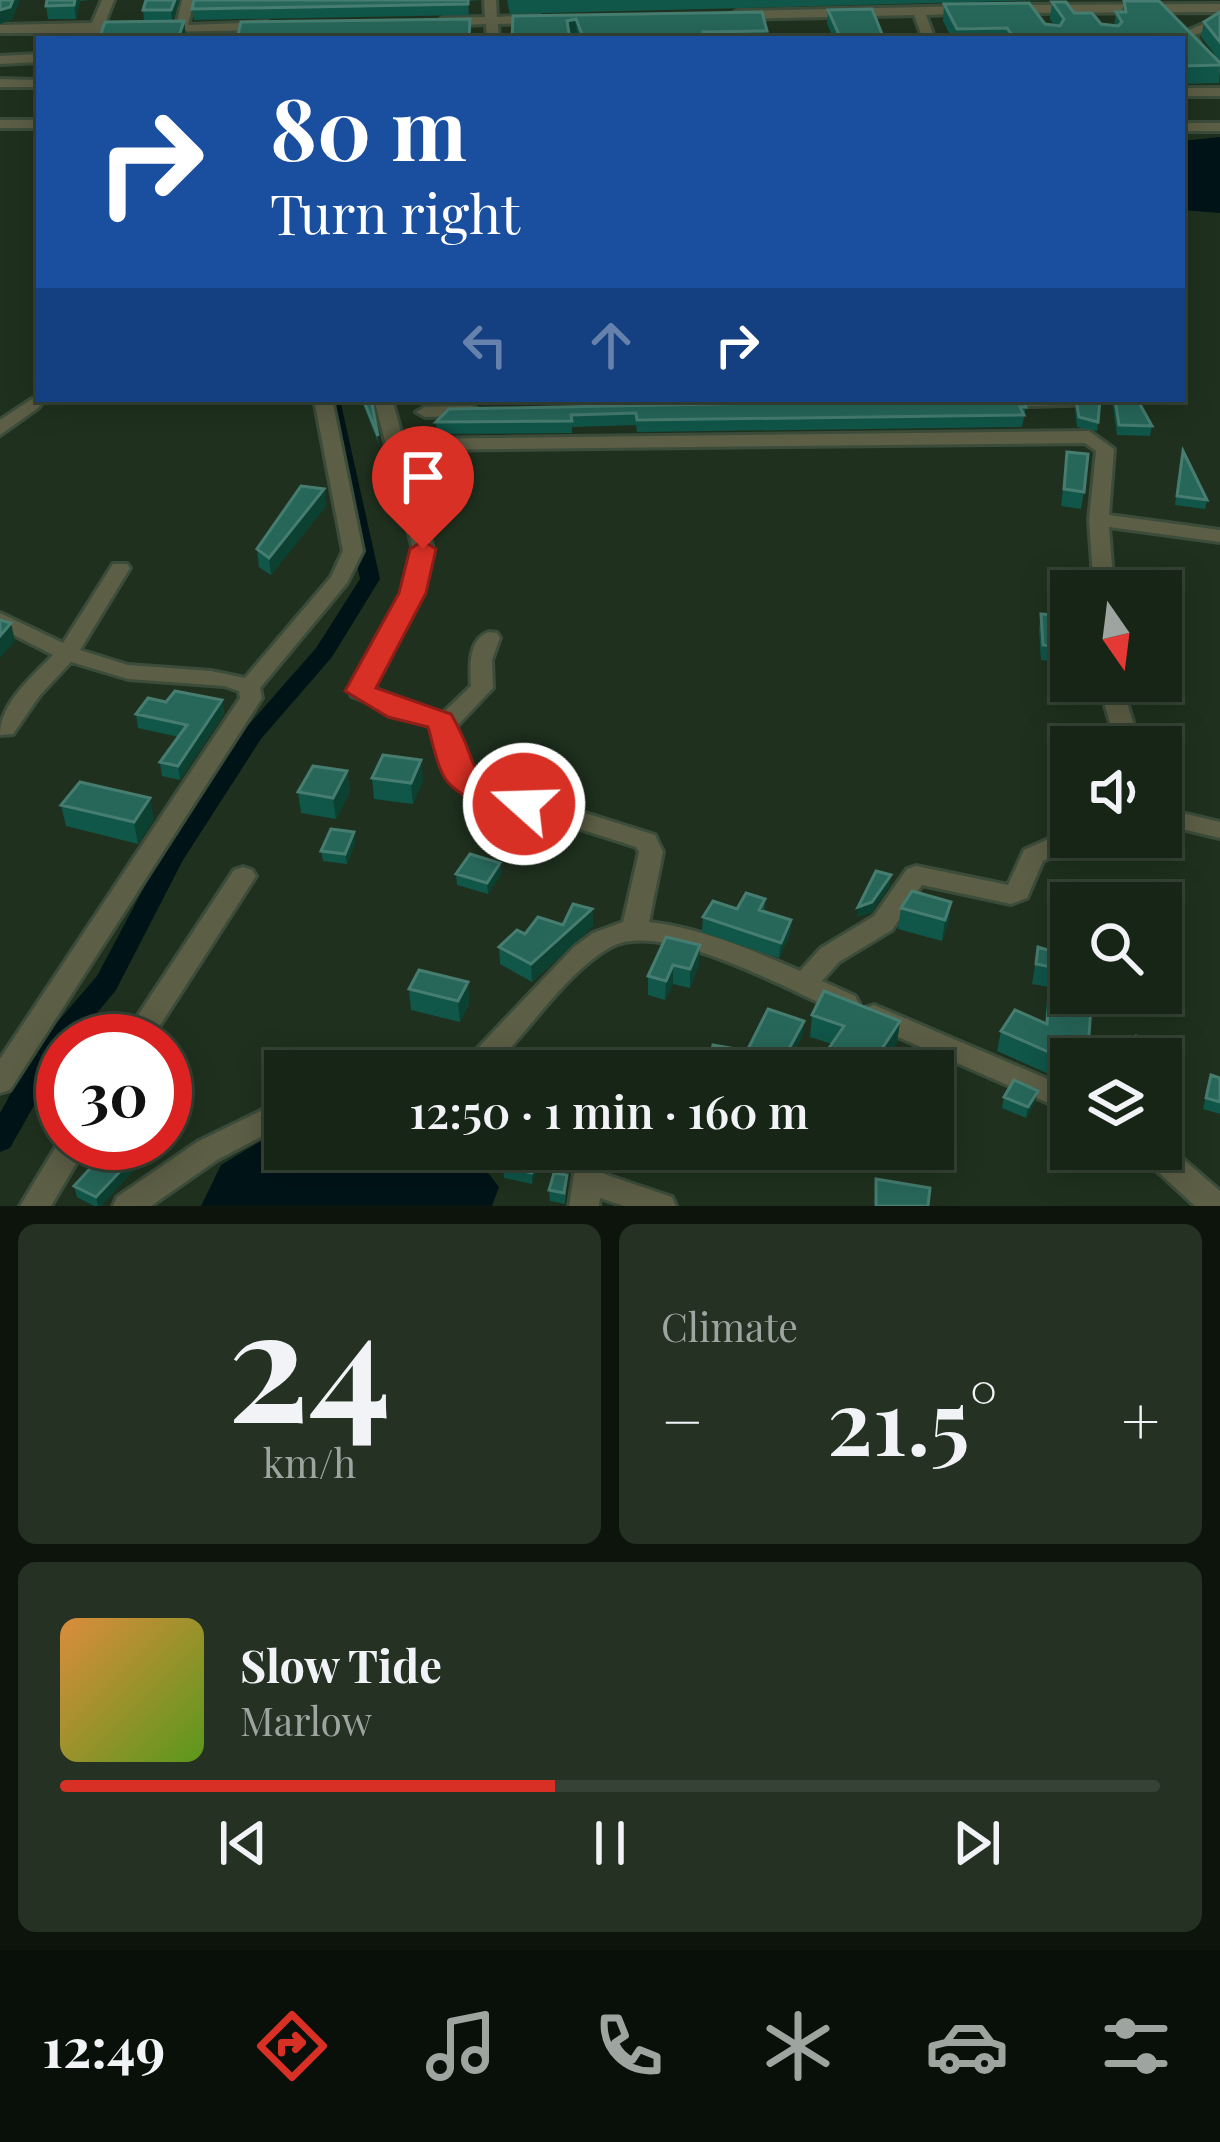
<!DOCTYPE html>
<html lang="en">
<head>
<meta charset="utf-8">
<style>
  body { margin:0; font-family:"Playfair Display",serif; background:#243123; color:#f1f3f6; height:100vh; display:flex; flex-direction:column; font-size:45px; white-space:nowrap }
  * { box-sizing:border-box; margin:0 }
  p { font-size:39px; color:#9ea5a1 }
  .icon { flex:none; width:66px; height:66px; fill:none; stroke:currentColor; stroke-width:2; stroke-linecap:round; stroke-linejoin:round }
  .map { position:relative; height:1206px; overflow:hidden }
  .details { display:flex; flex-direction:column; gap:18px; padding:18px; background:#0d140c; flex:1 }
  .details>* { flex:none }
  .banner { position:absolute; left:36px; top:36px; width:1149px; height:366px; border-radius:0px; box-shadow:0 6px 30px #0003,0 0 0 3px #364235; background:#1a4fa0; color:#fff; overflow:hidden }
  .needle { width:78px; rotate:166deg }
  .tools { position:absolute; left:1050px; top:570px; display:grid; gap:24px }
  .tools a { display:grid; place-items:center; width:132px; height:132px; border-radius:0px; background:#172516; box-shadow:0 6px 30px #0003,0 0 0 3px #364235; font-size:60px }
  .speed { position:absolute; left:36px; top:1014px; display:flex; gap:24px; font-size:60px; font-weight:700; text-align:center }
  .speed>* { display:grid; place-content:center; width:156px; height:156px; border-radius:50%; background:#172516; box-shadow:0 6px 30px #0003,0 0 0 3px #364235; line-height:1 }
  .speed .limit { border:18px solid #d22; background:#fff; color:#111 }
  .pin { position:absolute; display:grid; place-items:center; width:102px; height:102px; color:#fff; margin:-123px -51px; border-radius:50% 50% 50% 0; rotate:-45deg; box-shadow:0 0 12px #0007 }
  .pin .icon { rotate:45deg }
  .me { position:absolute; width:132px; margin:-66px; rotate:290deg; stroke-linejoin:round; filter:drop-shadow(0 0 9px #0008) }
  .turn { display:flex; align-items:center; gap:42px; height:252px; padding:0 36px; font-size:54px }
  .turn .icon { width:156px; height:156px; stroke-width:2.5 }
  .turn b { display:block; font-size:84px; line-height:102px }
  .lanes { display:flex; align-items:center; height:114px; padding:0 36px; background:#0003; justify-content:center; gap:60px; direction:ltr }
  .lanes .off { opacity:.35 }
  .big { font-size:90px; font-weight:600; line-height:1.1 }
  .details .card { flex:1; display:flex; flex-direction:column; justify-content:center; gap:18px; min-width:0; padding:0 42px; border-radius:18px; background:#243123 }
  .details .dial { align-items:center; gap:0 }
  .dial b { font-size:156px; line-height:1 }
  .song { display:flex; align-items:center; gap:36px }
  .cover { width:144px; height:144px; border-radius:18px; background:linear-gradient(135deg,hsl(30 70% 55%),hsl(90 70% 35%)) }
  .played { height:12px; border-radius:6px; background:linear-gradient(90deg,#d93025 45%,#364235 45%) }
  .keys { display:flex; justify-content:space-around; direction:ltr }
  .heat { display:flex; justify-content:space-between; align-items:center; font-size:66px; direction:ltr }
  .details .tiles { flex:1; display:grid; gap:18px; grid-template-columns:1fr 1fr }
  .card:last-child { grid-column:span 2 }
  .trip { position:absolute; left:264px; top:1050px; width:690px; height:120px; border-radius:0px; background:#172516; box-shadow:0 6px 30px #0003,0 0 0 3px #364235; font-weight:600; line-height:120px; text-align:center }
  .menu { display:flex; height:192px; justify-content:space-around; align-items:center; background:#090f09; color:#9ea5a1 }
  .menu .icon { width:84px; height:84px }
  .menu .active { color:#d93025 }
  .menu b { font-size:54px; color:#f1f3f6 }
  .map>svg:first-child { display:block }
  .water { fill:#001418 }
  .lines { fill:none; stroke-linecap:round; stroke-linejoin:round }
  .canal { fill:#001418; fill-rule:evenodd }
  .minor-casing { stroke:#3b4c3a; stroke-width:6 }
  .minor { fill:#5c5e45; fill-rule:evenodd }
  .wall { fill:#105649 }
  .shaded-wall { fill:#0c4031 }
  .building { fill:#27675a; stroke:#467d70; stroke-width:3 }
  .route { fill:#d93025; stroke:#8d1f18; stroke-width:3 }
</style>
</head>
<body>
<div class="map">
<svg width="1220" height="1206" viewBox="0 0 1220 1206">
  <rect width="100%" height="100%" fill="#1f311e"/>
  <path class="water" d="M1220 137V213L1182 210V141Z
    M266 1138 285 1140V1149H384L476 1157 499 1187 492 1206H201L221 1165Z"/>
  <g class="lines">
    <path class="canal" d="M322 399H340L380 579 332 657 261 739 183 860 116 990 74 1041H63V1054L10 1148 0 1152V1113L37 1046 97 976 163 852 245 729 316 648 360 579Z"/>
    <g class="minor-casing">
      <path id="minor" d="M102 0H114L104 26 134 27V33H0V25L92 23Z
        M182 0H194L188 25 268 22 274 26 268 30 157 32V26L176 25Z
        M484 0H496L497 17 538 15 544 19 538 23 498 24 499 39H487L486 24 443 26 437 22 443 18 485 17Z
        M1220 4V12L1007 13 1001 9 1007 5Z
        M970 6 976 10 974 13 926 15 935 39H923L914 15 737 19 731 15 737 11Z
        M1220 17V25L1195 35 1204 51 1220 62V72L1195 56 1182 33Z
        M39 54V62L0 64V56Z
        M0 79 37 80 39 87H0Z
        M1182 88H1220V96H1182Z
        M0 120H39V128H0Z
        M1182 123H1220V131H1182Z
        M32 399 38 400 41 404 38 408 0 435V420Z
        M314 399H332L363 551 347 583 260 688 262 698 10 1090 0 1093V1059L240 698 239 691 224 686 128 679 71 662 40 695 13 734 0 735C0 703 32 677 53 655L0 628V613L63 643 113 564H127L130 568 80 650 128 665 211 671 245 678 331 577 343 551Z
        M374 399H392L403 439 1089 431 1114 449 1109 515 1220 530V542L1109 527 1114 591H1094L1089 520 1096 451 1085 443 406 450 433 549 423 593 373 688 442 714 471 686C470 667 468 639 489 632L497 633 500 638 492 660 493 688 457 726 465 766 478 779 655 835 663 852 649 922C702 928 752 950 800 971L821 948 874 916 907 869 916 866 1008 885 1024 850 1071 829V837H1086L1083 843 1043 861 1027 898 1011 904 922 885 892 930 839 962 822 981 855 996 859 1003 855 1010 845 1013 835 1010C788 989 660 919 611 947 564 973 528 1034 488 1071H456L574 947 593 933 623 922 639 852 636 847 462 791 442 768 434 728 352 696 349 691 403 593 413 549Z
        M988 399H1105L1096 404 995 407 989 406Z
        M472 406 481 411 478 415 425 417 416 412 425 407Z
        M1098 681H1120L1141 747H1117Z
        M1161 808 1220 822V838L1161 824Z
        M243 867 252 870 256 876 150 1041H121L234 870Z
        M874 1005 1071 1089V1113L864 1022 860 1015 864 1008Z
        M285 1099V1124L217 1160 151 1206H113L117 1197 197 1142Z
        M63 1135V1143H88L51 1206H20Z
        M1161 1140 1220 1191V1206H1195L1142 1157 1137 1149H1161Z
        M578 1149H608L604 1174 672 1197 676 1206H624L600 1198 599 1206H569Z"/>
    </g>
    <use href="#minor" class="minor"/>
  </g>
  <path class="wall" d="M47 0H89L80 1 76 19H48L46 6Z
    M146 0H180L172 21H144L143 10Z
    M194 0H480L468 1 469 15 194 20 192 9Z
    M507 0H1049L510 14Z
    M1124 1 1220 63 1219 83 1182 84V39H952L943 21 944 4 1054 25 1050 19 1052 2 1101 24 1114 26 1116 12H1122Z
    M828 10 884 39H834L827 24Z
    M1220 12V61L1201 37 1204 22Z
    M513 16 767 31 766 39H579L577 33 569 35Z
    M361 399H371L379 445Z
    M449 399H710L450 402Z
    M1100 399 1097 431 1077 427 1075 409 1076 400Z
    M1112 399H1137L1152 426 1150 436 1117 435Z
    M1026 407 1022 427 637 432 636 425 572 427V433L437 434 436 422 449 409Z
    M444 435 445 454 425 503 413 459 412 440Z
    M1067 452 1084 492 1081 509 1061 506Z
    M1181 460 1207 500 1205 509 1175 505Z
    M324 489 326 506 271 575 259 567 257 549Z
    M1041 614 1071 648 1070 682 1050 680 1049 661 1041 660 1039 629Z
    M222 700 224 714 180 780 162 776 160 762 179 737 138 728 136 714 166 702Z
    M347 771 350 792 336 819 301 813 298 792Z
    M372 778 423 780 413 804 374 799Z
    M61 805 154 819 138 844 66 826Z
    M355 843 347 864 323 861 321 851Z
    M500 863 501 874 488 894 457 885 456 874Z
    M765 899 764 912 791 920 790 934 779 958 702 932 703 917Z
    M951 902 948 924 942 941 898 929 901 908Z
    M592 909 593 926 532 982 500 964 499 947 525 934 563 925Z
    M666 937 699 964 690 988 673 984 665 1000 648 995V976Z
    M1038 947 1071 957V1084L997 1051 1001 1031 1045 1023 1048 987 1032 984Z
    M468 982 469 1004 460 1022 411 1010 409 989Z
    M812 1015 900 1021 897 1043 879 1071H825L827 1051 832 1044 810 1037Z
    M804 1021 802 1036 784 1071H708L709 1064 747 1051Z
    M1211 1075 1220 1078V1114L1203 1109Z
    M1004 1097 1035 1102 1026 1118 1002 1108Z
    M1085 1149H1106L1103 1156Z
    M78 1154 145 1158 101 1206H94L77 1197 74 1186 90 1168 80 1165Z
    M537 1155 538 1166 532 1184 504 1178 503 1167Z
    M567 1175 565 1204 550 1201 549 1190Z"/>
  <path class="shaded-wall" d="M13 0H20L12 20 0 24V10Z
    M75 0H80L76 19 74 5Z
    M175 0H180L172 21 171 10Z
    M576 19 577 33 567 35V21Z
    M184 21 186 35 185 39H178Z
    M444 435 445 454 425 503 424 484Z
    M324 489 326 506 271 575 269 558Z
    M11 623 15 641 0 658V636Z
    M222 700 224 714 180 780 178 766Z
    M421 760 423 780 413 804 411 783Z
    M347 771 350 792 336 819 333 798Z
    M150 798 154 819 138 844 134 822Z
    M354 832 355 843 347 864 345 854Z
    M500 863 501 874 488 894 487 883Z
    M891 875 890 886 871 913 857 917 858 907Z
    M951 902 948 924 942 941 945 920Z
    M592 909 593 926 532 982 531 964Z
    M791 920 790 934 779 958 781 943Z
    M700 945 699 964 690 988V969Z
    M673 965V984L665 1000 666 981Z
    M468 982 469 1004 460 1022 458 1001Z
    M804 1021 802 1036 784 1071H777Z
    M900 1021 897 1043 879 1071H874L876 1058Z
    M1089 1035 1084 1055 1078 1052Z
    M859 1051 857 1071H851L852 1062Z
    M1038 1091 1035 1102 1026 1118 1028 1107Z
    M143 1147 145 1158 101 1206H98L96 1197Z
    M537 1155 538 1166 532 1184V1173Z"/>
  <path class="building" d="M0 0H13L10 7 0 10Z
    M47 0H75L74 5 46 6Z
    M146 0H175L171 10H143Z
    M194 0H468V4L192 9Z
    M1124 1H1159L1220 63V65L1182 66V39H1015L1007 28 957 29 944 4 1029 3 1045 24 1060 26 1064 19 1052 2H1066L1074 13H1092L1101 24 1118 26 1122 22 1116 12H1126Z
    M872 9 884 39H841L828 10Z
    M762 12 767 31 703 32 705 39H584L576 19 567 21 570 39H512L513 16Z
    M1220 12V42L1204 22Z
    M470 19 469 39H237L241 22Z
    M184 21 178 39H99L105 22Z
    M363 399H371L378 436Z
    M979 399H1023L1026 407H1020L1024 415 637 420 636 413 571 415 572 421 436 422 449 409Z
    M1100 399 1098 422 1079 417 1076 400Z
    M1115 399H1137L1152 426 1119 425Z
    M444 435 424 484 412 440Z
    M1183 451 1207 500 1177 496Z
    M1067 452 1088 454 1084 492 1064 489Z
    M301 486 324 489 269 558 257 549Z
    M1041 614 1068 616 1071 667 1053 665 1051 646 1043 645Z
    M0 620 11 623 0 636Z
    M175 691 222 700 178 766 160 762 187 725 136 714 148 698 166 702Z
    M383 755 421 760 411 783 372 778Z
    M313 766 347 771 333 798 298 792Z
    M80 782 150 798 134 822 61 805Z
    M331 829 354 832 345 854 321 851Z
    M470 854 500 863 487 883 456 874Z
    M876 871 891 875 872 902 858 907Z
    M912 891 951 902 945 920 901 908Z
    M746 893 765 899 759 910 791 920 781 943 703 917 713 901 737 909Z
    M573 904 592 909 531 964 499 947 517 930 525 934 538 917 563 925Z
    M666 937 700 945 690 969 673 965 666 981 648 976Z
    M1038 947 1071 957V993H1092L1089 1035 1078 1052 1093 1059H1071V1062L1001 1031 1015 1010 1047 1024 1052 967 1036 964Z
    M419 970 468 982 458 1001 409 989Z
    M824 991 900 1021 876 1058 859 1051 852 1062 827 1051 844 1026 812 1015Z
    M768 1009 804 1021 777 1071H737L709 1064 713 1045 747 1051Z
    M1136 1036 1156 1043 1148 1059H1125Z
    M1211 1075 1220 1078V1102L1206 1098Z
    M1014 1080 1038 1091 1028 1107 1004 1097Z
    M85 1143H130L143 1147 96 1197 74 1186 97 1161 78 1154Z
    M509 1150 537 1155 532 1173 503 1167Z
    M554 1173 567 1175 564 1193 549 1190Z
    M876 1179 930 1188 928 1206H876Z"/>
  <path class="route" d="M423 541 436 549 426 593 376 688 451 714C486 773 455 774 535 797L539 804 535 811C511 818 463 801 447 781 437 768 433 743 428 727L388 717 345 691 399 593 410 549Z"/>
</svg>
<div class="tools">
<a><svg class="needle" viewBox="-14 -14 28 28"><path d="M0-13l5 13h-10z" fill="#e53935"/><path d="M0 13l5-13h-10z" fill="#9ea5a1"/></svg></a>
<a><svg class="icon" aria-label="sound" viewBox="0 0 24 24"><path d="M4 9h4l5-4v14l-5-4H4zM17 9q2 3 0 6"/></svg></a>
<a><svg class="icon" aria-label="search" viewBox="0 0 24 24"><circle cx="10" cy="10" r="6"/><path d="M15 15l6 6"/></svg></a>
<a><svg class="icon" aria-label="layers" viewBox="0 0 24 24"><path d="M12 4l9 5-9 5-9-5zM3 14l9 5 9-5"/></svg></a>
</div>
<div class="speed"><div class="limit">30</div></div>
<div class="pin" style="left:423px;top:549px;background:#d93025"><svg class="icon" aria-label="arrive" viewBox="0 0 24 24"><path d="M6 21V4h12l-3 4 3 4H6"/></svg></div>
<svg class="me" style="left:524px;top:804px" viewBox="-20 -20 40 40"><circle r="17" fill="#d93025" stroke="#fff" stroke-width="3"/><path d="M0-11L8 9 0 5-8 9z" fill="#fff"/></svg>
<div class="trip">12:50 · 1 min · 160 m</div>
<div class="banner">
<div class="turn"><svg class="icon" aria-label="right" viewBox="0 0 24 24"><path d="M7 20v-9h11M14 6l5 5-5 5"/></svg><div><b>80 m</b>Turn right</div></div>
<div class="lanes"><svg class="icon off" aria-label="left" viewBox="0 0 24 24"><path d="M17 20v-9H6M10 6l-5 5 5 5"/></svg><svg class="icon off" aria-label="ahead" viewBox="0 0 24 24"><path d="M12 20V5M6 11l6-6 6 6"/></svg><svg class="icon" aria-label="right" viewBox="0 0 24 24"><path d="M7 20v-9h11M14 6l5 5-5 5"/></svg></div>
</div>
</div>
<section class="details">
<div class="tiles">
<div class="card dial"><b>24</b><p>km/h</p></div>
<div class="card"><p>Climate</p>
<div class="heat"><a>−</a><b class="big">21.5°</b><a>+</a></div>
</div>
<div class="card">
<div class="song"><i class="cover"></i><div><b>Slow Tide</b><p>Marlow</p></div></div>
<div class="played"></div>
<div class="keys"><svg class="icon" aria-label="previous" viewBox="0 0 24 24"><path d="M18 5L8 12l10 7zM5 5v14"/></svg><svg class="icon" aria-label="pause" viewBox="0 0 24 24"><path d="M8 5v14M16 5v14"/></svg><svg class="icon" aria-label="next" viewBox="0 0 24 24"><path d="M6 5l10 7-10 7zM19 5v14"/></svg></div>
</div>
</div>
</section>
<nav class="menu">
<b>12:49</b>
<svg class="icon active" aria-label="directions" viewBox="0 0 24 24"><path d="M12 3l9 9-9 9-9-9zM9 14v-3h6M13 9l2 2-2 2"/></svg>
<svg class="icon" aria-label="music" viewBox="0 0 24 24"><path d="M9 18V5l10-2v13"/><circle cx="6" cy="18" r="3"/><circle cx="16" cy="16" r="3"/></svg>
<svg class="icon" aria-label="phone" viewBox="0 0 24 24"><path d="M5 4h4l2 5-3 2q2 4 5 5l2-3 5 2v4C11 20 4 13 5 4z"/></svg>
<svg class="icon" aria-label="climate" viewBox="0 0 24 24"><path d="M12 3v18M4 7l16 10M4 17L20 7"/></svg>
<svg class="icon" aria-label="car" viewBox="0 0 24 24"><path d="M5 17H2v-5l4-1 3-4h7l3 4 3 1v5h-3M9 17h6M6 11h13"/><circle cx="7" cy="17" r="2"/><circle cx="17" cy="17" r="2"/></svg>
<svg class="icon" aria-label="filters" viewBox="0 0 24 24"><path d="M4 7h16M4 17h16"/><circle cx="9" cy="7" r="2"/><circle cx="15" cy="17" r="2"/></svg>
</nav>
</body>
</html>
